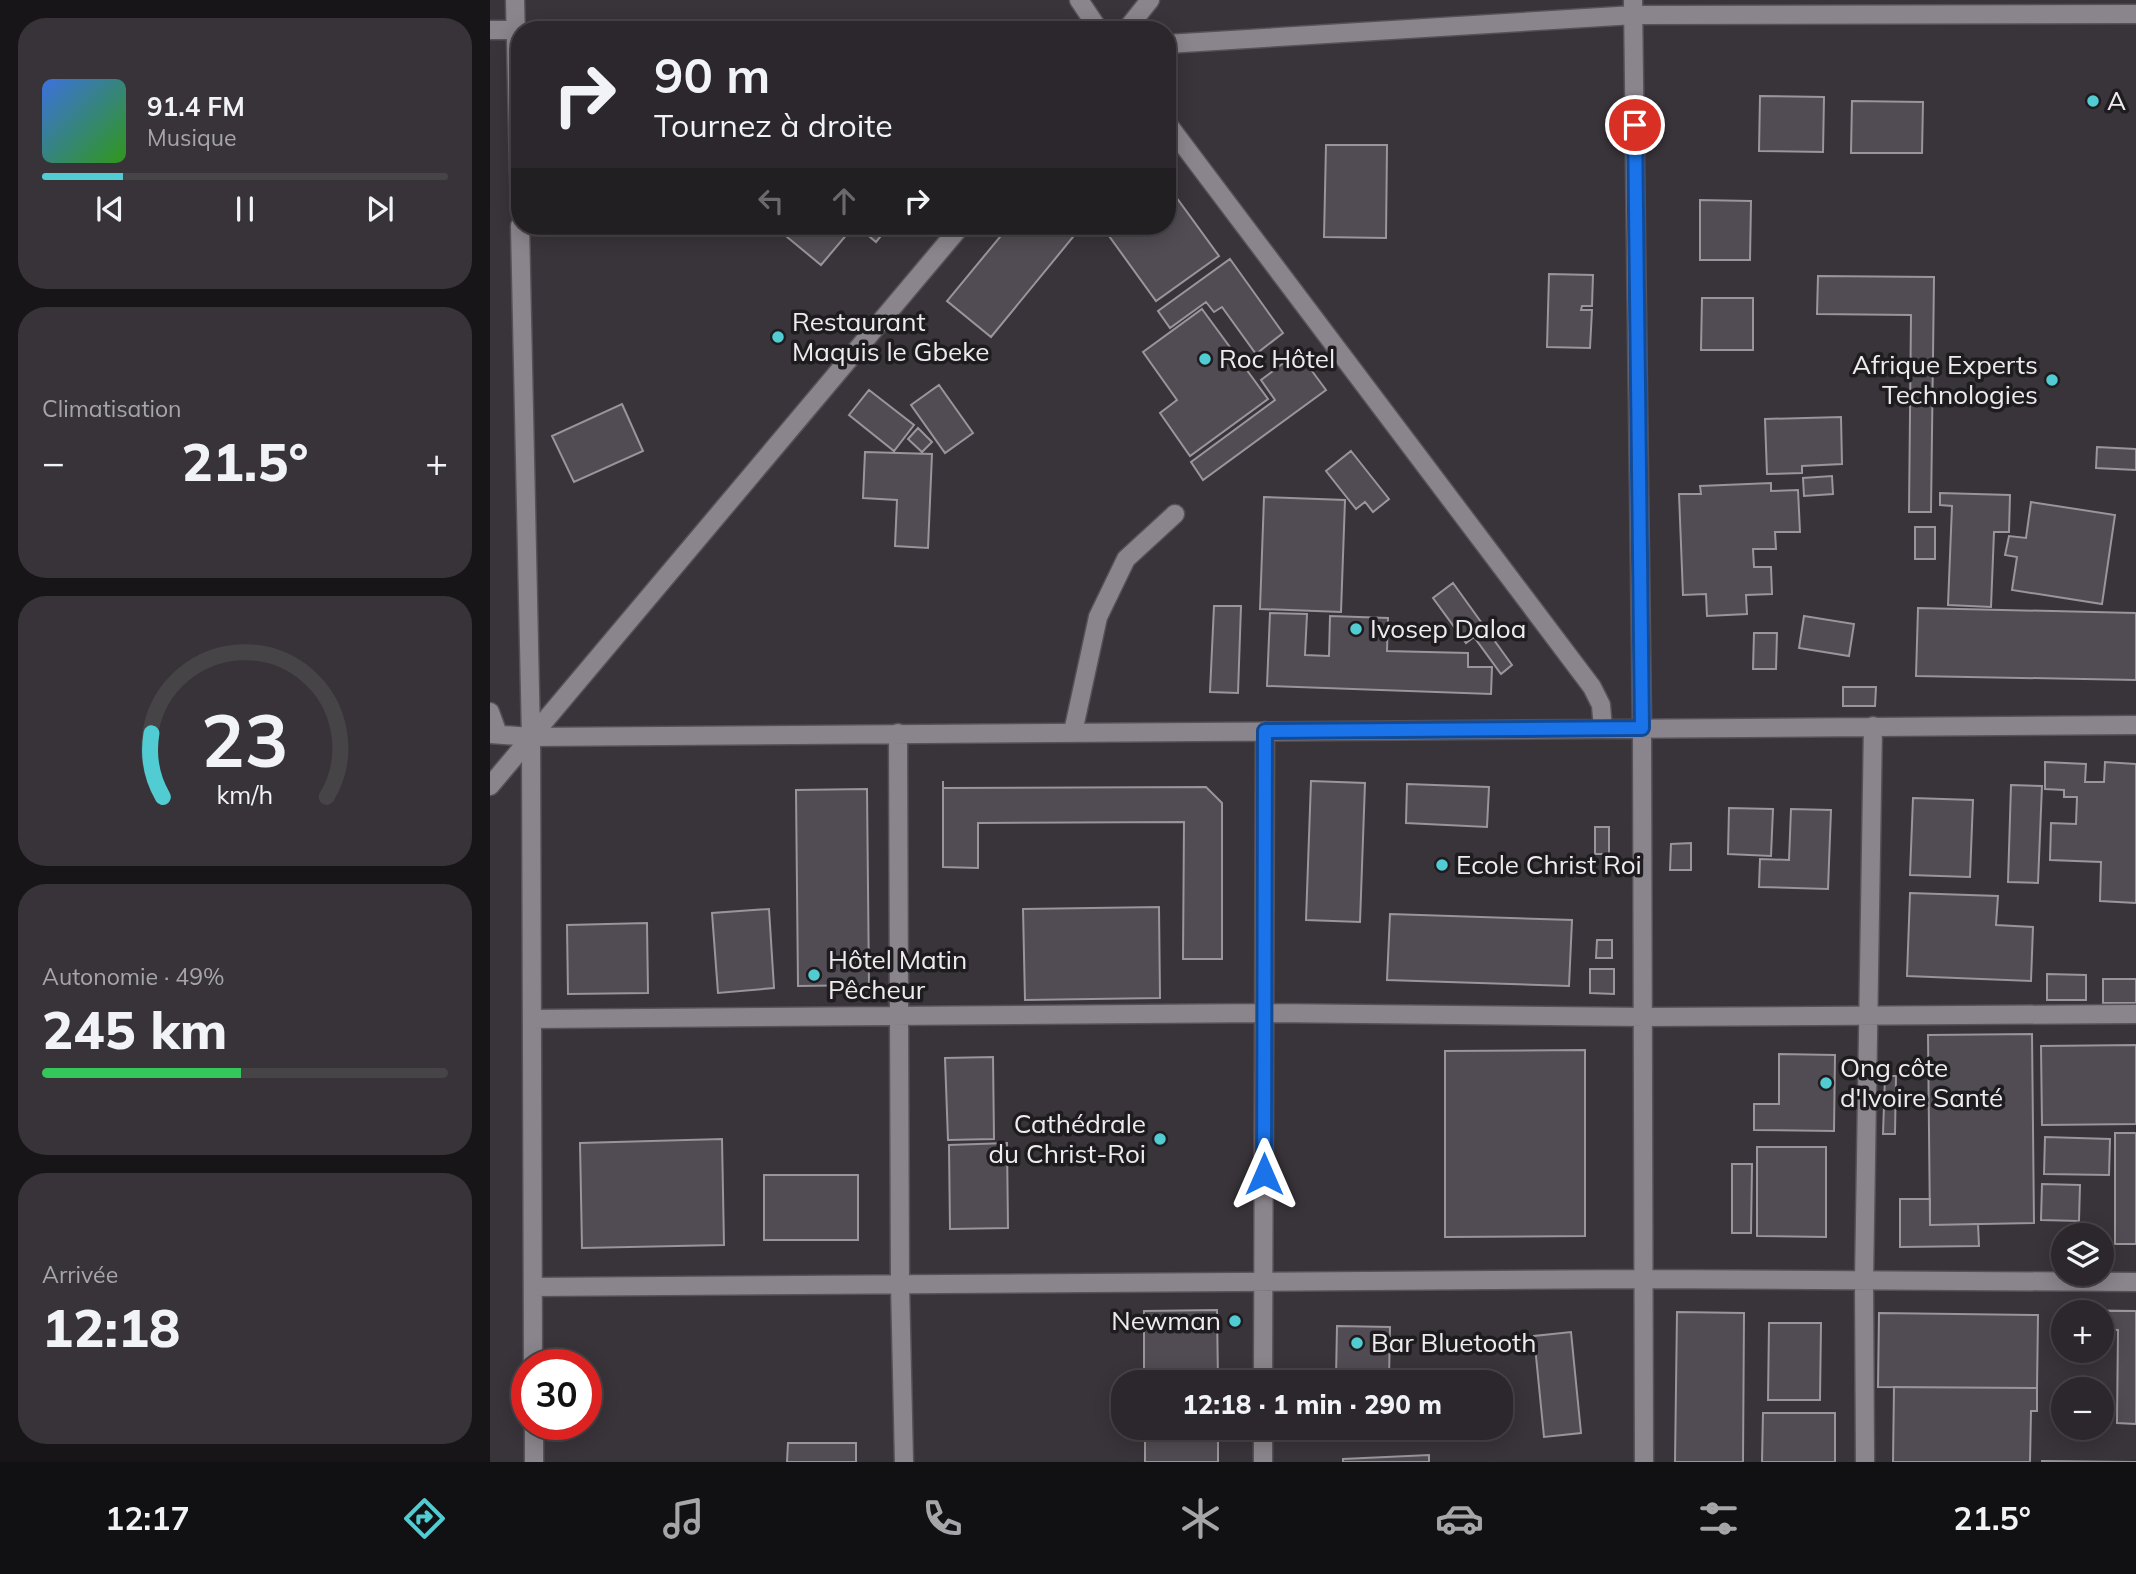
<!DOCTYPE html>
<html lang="fr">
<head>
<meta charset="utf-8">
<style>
  body { margin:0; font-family:Mulish,sans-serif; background:#373338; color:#f1f3f6; height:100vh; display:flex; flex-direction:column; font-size:26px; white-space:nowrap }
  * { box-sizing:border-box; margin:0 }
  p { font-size:23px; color:#a6a5a9 }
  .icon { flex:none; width:38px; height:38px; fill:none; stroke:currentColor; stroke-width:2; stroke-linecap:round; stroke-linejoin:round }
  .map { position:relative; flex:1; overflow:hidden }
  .panel { display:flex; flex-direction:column; gap:18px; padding:18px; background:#181518; width:490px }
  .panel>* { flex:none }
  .guide { position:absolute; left:21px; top:21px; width:665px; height:214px; border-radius:28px; box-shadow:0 4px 18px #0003,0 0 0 2px #474448; background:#2b272c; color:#f1f3f6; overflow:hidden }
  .fabs { position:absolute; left:1561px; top:1223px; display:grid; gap:14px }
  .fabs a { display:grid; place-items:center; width:63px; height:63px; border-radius:50%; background:#2b272c; box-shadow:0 4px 18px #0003,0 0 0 2px #474448; font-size:35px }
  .speed { position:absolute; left:21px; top:1349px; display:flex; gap:14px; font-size:35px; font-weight:700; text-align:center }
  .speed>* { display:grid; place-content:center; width:91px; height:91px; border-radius:50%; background:#2b272c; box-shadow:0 4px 18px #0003,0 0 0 2px #474448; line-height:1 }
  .speed .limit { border:10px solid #d22; background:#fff; color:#111 }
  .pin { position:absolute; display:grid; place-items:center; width:60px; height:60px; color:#fff; margin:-30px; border:4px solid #fff; border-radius:50%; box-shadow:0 2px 7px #0007 }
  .me { position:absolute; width:77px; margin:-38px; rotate:0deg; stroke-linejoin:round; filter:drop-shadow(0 0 5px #0008) }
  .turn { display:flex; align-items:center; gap:24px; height:147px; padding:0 28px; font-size:32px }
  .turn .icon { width:91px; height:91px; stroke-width:2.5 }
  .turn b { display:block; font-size:49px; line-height:60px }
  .lanes { display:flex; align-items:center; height:66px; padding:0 28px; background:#0003; justify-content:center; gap:35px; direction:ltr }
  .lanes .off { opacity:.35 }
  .big { font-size:52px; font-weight:800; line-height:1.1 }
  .panel .widget { flex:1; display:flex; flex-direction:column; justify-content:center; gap:10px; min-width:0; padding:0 24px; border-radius:28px; background:#373338 }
  .panel .dial { align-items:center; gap:0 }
  .dial svg { height:182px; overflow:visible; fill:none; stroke:#474448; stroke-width:7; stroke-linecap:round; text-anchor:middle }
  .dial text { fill:#f1f3f6; stroke:none }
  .song { display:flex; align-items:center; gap:21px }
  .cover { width:84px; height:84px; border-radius:10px; background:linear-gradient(135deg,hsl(220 70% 55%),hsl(110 70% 35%)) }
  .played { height:7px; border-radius:4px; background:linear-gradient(90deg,#51ccd2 20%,#474448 20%) }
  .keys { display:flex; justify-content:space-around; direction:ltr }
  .heat { display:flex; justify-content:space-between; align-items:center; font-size:38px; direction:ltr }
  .charge { height:10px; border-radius:5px; background:linear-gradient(90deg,#34c759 49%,#474448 0) }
  .trip { position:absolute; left:621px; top:1370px; width:402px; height:70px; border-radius:28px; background:#2b272c; box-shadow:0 4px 18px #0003,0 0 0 2px #474448; font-weight:800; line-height:70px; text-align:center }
  .menu { display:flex; height:112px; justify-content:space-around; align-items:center; background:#111012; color:#a6a5a9 }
  .menu .icon { width:49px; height:49px }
  .menu .active { color:#51ccd2 }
  .menu b { font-size:32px; color:#f1f3f6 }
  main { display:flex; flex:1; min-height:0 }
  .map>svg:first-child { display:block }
  .building { fill:#514c53; stroke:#9a949b; stroke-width:2 }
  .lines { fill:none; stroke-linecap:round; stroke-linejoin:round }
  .minor-casing { stroke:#565157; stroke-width:21 }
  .minor { stroke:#8a858c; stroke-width:18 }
  .route-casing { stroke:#114b97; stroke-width:18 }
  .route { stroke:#1a73e8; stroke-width:12 }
  .poi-dot { fill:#51ccd2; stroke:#1f1c1f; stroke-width:2.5 }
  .labels { text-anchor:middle; stroke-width:7; stroke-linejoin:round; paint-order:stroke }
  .poi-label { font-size:26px; fill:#eeebef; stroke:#1f1c1f; text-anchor:start }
</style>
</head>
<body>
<main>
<section class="panel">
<div class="widget">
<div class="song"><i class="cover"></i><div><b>91.4 FM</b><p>Musique</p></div></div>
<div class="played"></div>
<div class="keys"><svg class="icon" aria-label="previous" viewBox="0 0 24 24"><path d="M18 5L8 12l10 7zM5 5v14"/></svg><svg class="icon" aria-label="pause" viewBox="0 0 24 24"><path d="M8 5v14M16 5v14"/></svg><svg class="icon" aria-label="next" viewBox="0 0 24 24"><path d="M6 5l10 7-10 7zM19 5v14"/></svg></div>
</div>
<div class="widget"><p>Climatisation</p>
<div class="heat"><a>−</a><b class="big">21.5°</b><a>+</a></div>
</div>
<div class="widget dial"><svg viewBox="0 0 100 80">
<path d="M14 69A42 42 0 1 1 86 69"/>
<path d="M14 69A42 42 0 0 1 9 41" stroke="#51ccd2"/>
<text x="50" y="56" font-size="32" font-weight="700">23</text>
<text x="50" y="72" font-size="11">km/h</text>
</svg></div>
<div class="widget"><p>Autonomie · 49%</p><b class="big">245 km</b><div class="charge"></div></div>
<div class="widget"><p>Arrivée</p><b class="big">12:18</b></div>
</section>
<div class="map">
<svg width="1646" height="1462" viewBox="0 0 1646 1462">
  <rect width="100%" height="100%" fill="#39343a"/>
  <path class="building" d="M1270 96 1334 97 1333 152 1269 151Z
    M1362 101 1433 102 1432 153H1361Z
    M836 145H897L896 238 834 237Z
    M681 190 729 256 666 301 619 236 633 226H677V193Z
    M1210 200 1261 201 1260 260H1210Z
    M307 226H364L331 265 297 237Z
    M367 226H399L386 242Z
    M519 226H592L501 337 457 301Z
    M740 259 793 333 766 354 732 307 724 312 716 302 680 328 668 311Z
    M1059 274 1103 275 1102 306H1092L1091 310H1102L1100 348 1057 347Z
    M1328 276 1444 277 1441 512H1419L1421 315 1327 314Z
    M1212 298H1263V350H1211Z
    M712 309 778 399 700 456 670 413 687 400 653 352Z
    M808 352 836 390 713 480 701 462 785 400 771 380Z
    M449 385 483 433 455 453 421 405Z
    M379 390 424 425 404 451 359 415Z
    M132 404 153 451 84 482 62 436Z
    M1351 417 1352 464 1312 466V473L1277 474 1275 419Z
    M428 428 442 442 432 452 418 439Z
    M1607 447 1646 449V470L1606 468Z
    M861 451 899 499 883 512 875 502 866 509 836 471Z
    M375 452 442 454 438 548 405 546 407 500 373 498Z
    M1342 476 1343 494 1314 496 1313 478Z
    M1281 483V491L1308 490 1310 532H1285L1286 549H1263L1264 567H1281L1282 594 1256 595 1257 614 1217 616 1216 594 1193 595 1189 494H1211L1210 486Z
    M1450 493 1520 495 1519 532H1504L1501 607 1458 605 1462 506 1450 505Z
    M774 497 855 500 851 612 770 609Z
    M1541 502 1625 515 1612 604 1522 590 1527 557 1515 555 1519 536 1536 538Z
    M1425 527H1445V559H1425Z
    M963 583 1022 665 1011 674 984 637 976 643 943 598Z
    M724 606H751L748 693 720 692Z
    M1428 608 1646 613V680L1426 676Z
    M780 613 817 614 815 655 839 656 840 616 898 618 897 651 978 653V667H1002L1001 694 777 686Z
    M1314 616 1364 624 1359 656 1309 648Z
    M1264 633H1287L1286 669H1263Z
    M1353 687H1386L1385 706H1353Z
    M1555 762 1596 764 1595 782H1614L1615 762 1646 764V903L1610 901 1611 862 1560 860 1561 823 1586 824 1587 797H1574V790L1555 789Z
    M453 781V788L716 787 732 803V959H693L694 822 488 823V868L453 867Z
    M821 781 875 783 870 922 816 920Z
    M917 784 999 787 997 827 916 823Z
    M1521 785 1552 786 1548 883 1518 882Z
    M377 789 379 985 308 986 306 790Z
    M1423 798 1483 800 1480 877 1420 875Z
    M1239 808 1283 809 1281 856 1238 854Z
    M1301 809 1341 810 1338 889 1269 887 1270 859 1299 860Z
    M1105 827H1119V854H1105Z
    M1201 843V870H1180L1181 844Z
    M1420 893 1508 896 1506 925 1543 927 1541 981 1417 976Z
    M669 907 670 998 535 1000 533 909Z
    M279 909 284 988 228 993 222 913Z
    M900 914 1082 920 1079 986 897 980Z
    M157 923 158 993 78 994 77 925Z
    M1107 940H1122V958H1106Z
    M1100 969H1124V994L1100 993Z
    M1557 974 1596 975V1000H1557Z
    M1613 979H1646V1003H1613Z
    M1542 1034 1544 1223 1440 1225 1438 1035Z
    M1646 1045V1124L1552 1125 1551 1046Z
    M1095 1050V1236L955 1237V1051Z
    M1289 1054 1345 1055 1344 1131 1264 1130V1104H1289Z
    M503 1057 504 1139 458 1140 455 1058Z
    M1395 1076H1406L1405 1134H1393Z
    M1625 1133H1646V1244H1625Z
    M1555 1137 1620 1139 1619 1175 1554 1174Z
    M232 1139 234 1245 92 1248 90 1143Z
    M517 1143 518 1228 460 1229 459 1145Z
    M1267 1147H1336V1237L1267 1236Z
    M1242 1164H1262L1261 1233H1242Z
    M274 1175H368V1240H274Z
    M1552 1184 1590 1185 1589 1221 1551 1220Z
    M1410 1199H1440V1225L1488 1224 1489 1246 1410 1247Z
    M727 1310 728 1382H654V1311Z
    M1575 1310 1646 1311V1424L1627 1423 1628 1330 1612 1329V1312Z
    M1187 1312 1254 1313 1253 1462H1185Z
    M1389 1313 1548 1315 1547 1388 1388 1387Z
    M1279 1323H1331L1330 1400H1278Z
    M847 1326 900 1327 899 1379 846 1378Z
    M1081 1332 1091 1433 1054 1437 1044 1336Z
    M1404 1387 1547 1388V1411H1541L1540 1462H1403Z
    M1273 1413H1345V1462H1272Z
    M655 1428H728V1462H655Z
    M298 1443H366V1462H297Z
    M939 1455V1462H853V1459Z
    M1552 1461 1646 1462H1552Z"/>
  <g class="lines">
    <g class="minor-casing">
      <path id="minor" d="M25 0 30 210
        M589 0 609 30
        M1143 0 1152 728 1154 1462
        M0 30H30
        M636 30 660 0
        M677 44 1144 15 1646 14
        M677 123 1102 687 1111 705 1113 729
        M30 226 41 737 43 1365
        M0 712 8 734
        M583 732 608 617 636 559 685 514
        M408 733 410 1284 414 1462
        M0 734 41 737 1646 725
        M0 786 471 226
        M42 1019 774 1013 1154 1017 1646 1014
        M43 1287 1154 1279 1646 1282
        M773 1382 775 731
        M44 1424V1462
        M773 1428V1462
        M1375 1462 1374 1282 1383 726"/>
    </g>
    <use href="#minor" class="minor"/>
  </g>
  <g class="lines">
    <g class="route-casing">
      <path id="route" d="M774 1174 775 731 1152 728 1145 125"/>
    </g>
    <use href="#route" class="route"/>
  </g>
  <g class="poi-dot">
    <circle cx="1603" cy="101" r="7"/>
    <circle cx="288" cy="337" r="7"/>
    <circle cx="715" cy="359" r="7"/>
    <circle cx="1562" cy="380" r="7"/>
    <circle cx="866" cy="629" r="7"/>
    <circle cx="952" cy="865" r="7"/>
    <circle cx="324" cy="975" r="7"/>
    <circle cx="1336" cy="1083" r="7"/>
    <circle cx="670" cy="1139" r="7"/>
    <circle cx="745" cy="1321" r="7"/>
    <circle cx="867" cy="1343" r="7"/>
  </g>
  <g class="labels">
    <g class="poi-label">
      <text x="1617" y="110">A</text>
      <text x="302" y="331">Restaurant<tspan x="302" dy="30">Maquis le Gbeke</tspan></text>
      <text x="729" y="368">Roc Hôtel</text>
      <text x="1548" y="374" text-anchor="end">Afrique Experts<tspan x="1548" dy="30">Technologies</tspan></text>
      <text x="880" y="638">Ivosep Daloa</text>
      <text x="966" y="874">Ecole Christ Roi</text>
      <text x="338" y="969">Hôtel Matin<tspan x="338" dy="30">Pêcheur</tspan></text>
      <text x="1350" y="1077">Ong côte<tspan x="1350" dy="30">d'Ivoire Santé</tspan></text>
      <text x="656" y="1133" text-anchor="end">Cathédrale<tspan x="656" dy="30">du Christ-Roi</tspan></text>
      <text x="731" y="1330" text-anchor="end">Newman</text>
      <text x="881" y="1352">Bar Bluetooth</text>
    </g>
  </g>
</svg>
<div class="fabs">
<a><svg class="icon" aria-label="layers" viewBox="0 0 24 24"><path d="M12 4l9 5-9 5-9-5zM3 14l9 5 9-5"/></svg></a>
<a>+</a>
<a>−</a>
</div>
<div class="speed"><div class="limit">30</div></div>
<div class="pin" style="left:1145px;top:125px;background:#d93025"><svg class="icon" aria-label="arrive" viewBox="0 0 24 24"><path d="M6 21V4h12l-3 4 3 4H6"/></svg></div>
<svg class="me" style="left:774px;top:1174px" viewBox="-20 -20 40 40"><path d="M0-17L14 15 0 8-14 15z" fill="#1a73e8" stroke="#fff" stroke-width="4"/></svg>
<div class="trip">12:18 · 1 min · 290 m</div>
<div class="guide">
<div class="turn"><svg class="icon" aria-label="right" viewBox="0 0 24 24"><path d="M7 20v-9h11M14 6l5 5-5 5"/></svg><div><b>90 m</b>Tournez à droite</div></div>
<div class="lanes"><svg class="icon off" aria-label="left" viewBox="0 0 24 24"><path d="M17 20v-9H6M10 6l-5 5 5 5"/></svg><svg class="icon off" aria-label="ahead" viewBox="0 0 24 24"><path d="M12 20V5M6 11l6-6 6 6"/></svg><svg class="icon" aria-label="right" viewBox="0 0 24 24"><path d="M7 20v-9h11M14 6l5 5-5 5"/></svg></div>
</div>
</div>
</main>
<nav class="menu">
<b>12:17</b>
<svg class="icon active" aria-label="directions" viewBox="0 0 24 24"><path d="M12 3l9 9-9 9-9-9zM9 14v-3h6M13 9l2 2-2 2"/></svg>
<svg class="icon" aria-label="music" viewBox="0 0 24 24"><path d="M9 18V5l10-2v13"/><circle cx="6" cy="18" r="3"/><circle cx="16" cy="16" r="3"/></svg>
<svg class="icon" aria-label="phone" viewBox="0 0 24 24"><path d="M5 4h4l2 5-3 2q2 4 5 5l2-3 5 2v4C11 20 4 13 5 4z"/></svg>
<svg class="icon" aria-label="climate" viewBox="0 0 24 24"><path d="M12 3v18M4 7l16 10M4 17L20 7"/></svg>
<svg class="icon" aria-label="car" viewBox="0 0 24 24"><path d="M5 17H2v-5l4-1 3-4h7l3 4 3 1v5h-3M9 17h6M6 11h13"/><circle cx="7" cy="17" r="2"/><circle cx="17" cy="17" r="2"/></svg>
<svg class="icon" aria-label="filters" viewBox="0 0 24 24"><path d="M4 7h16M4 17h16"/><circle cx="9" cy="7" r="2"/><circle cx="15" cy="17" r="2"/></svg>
<b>21.5°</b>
</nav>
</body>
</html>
